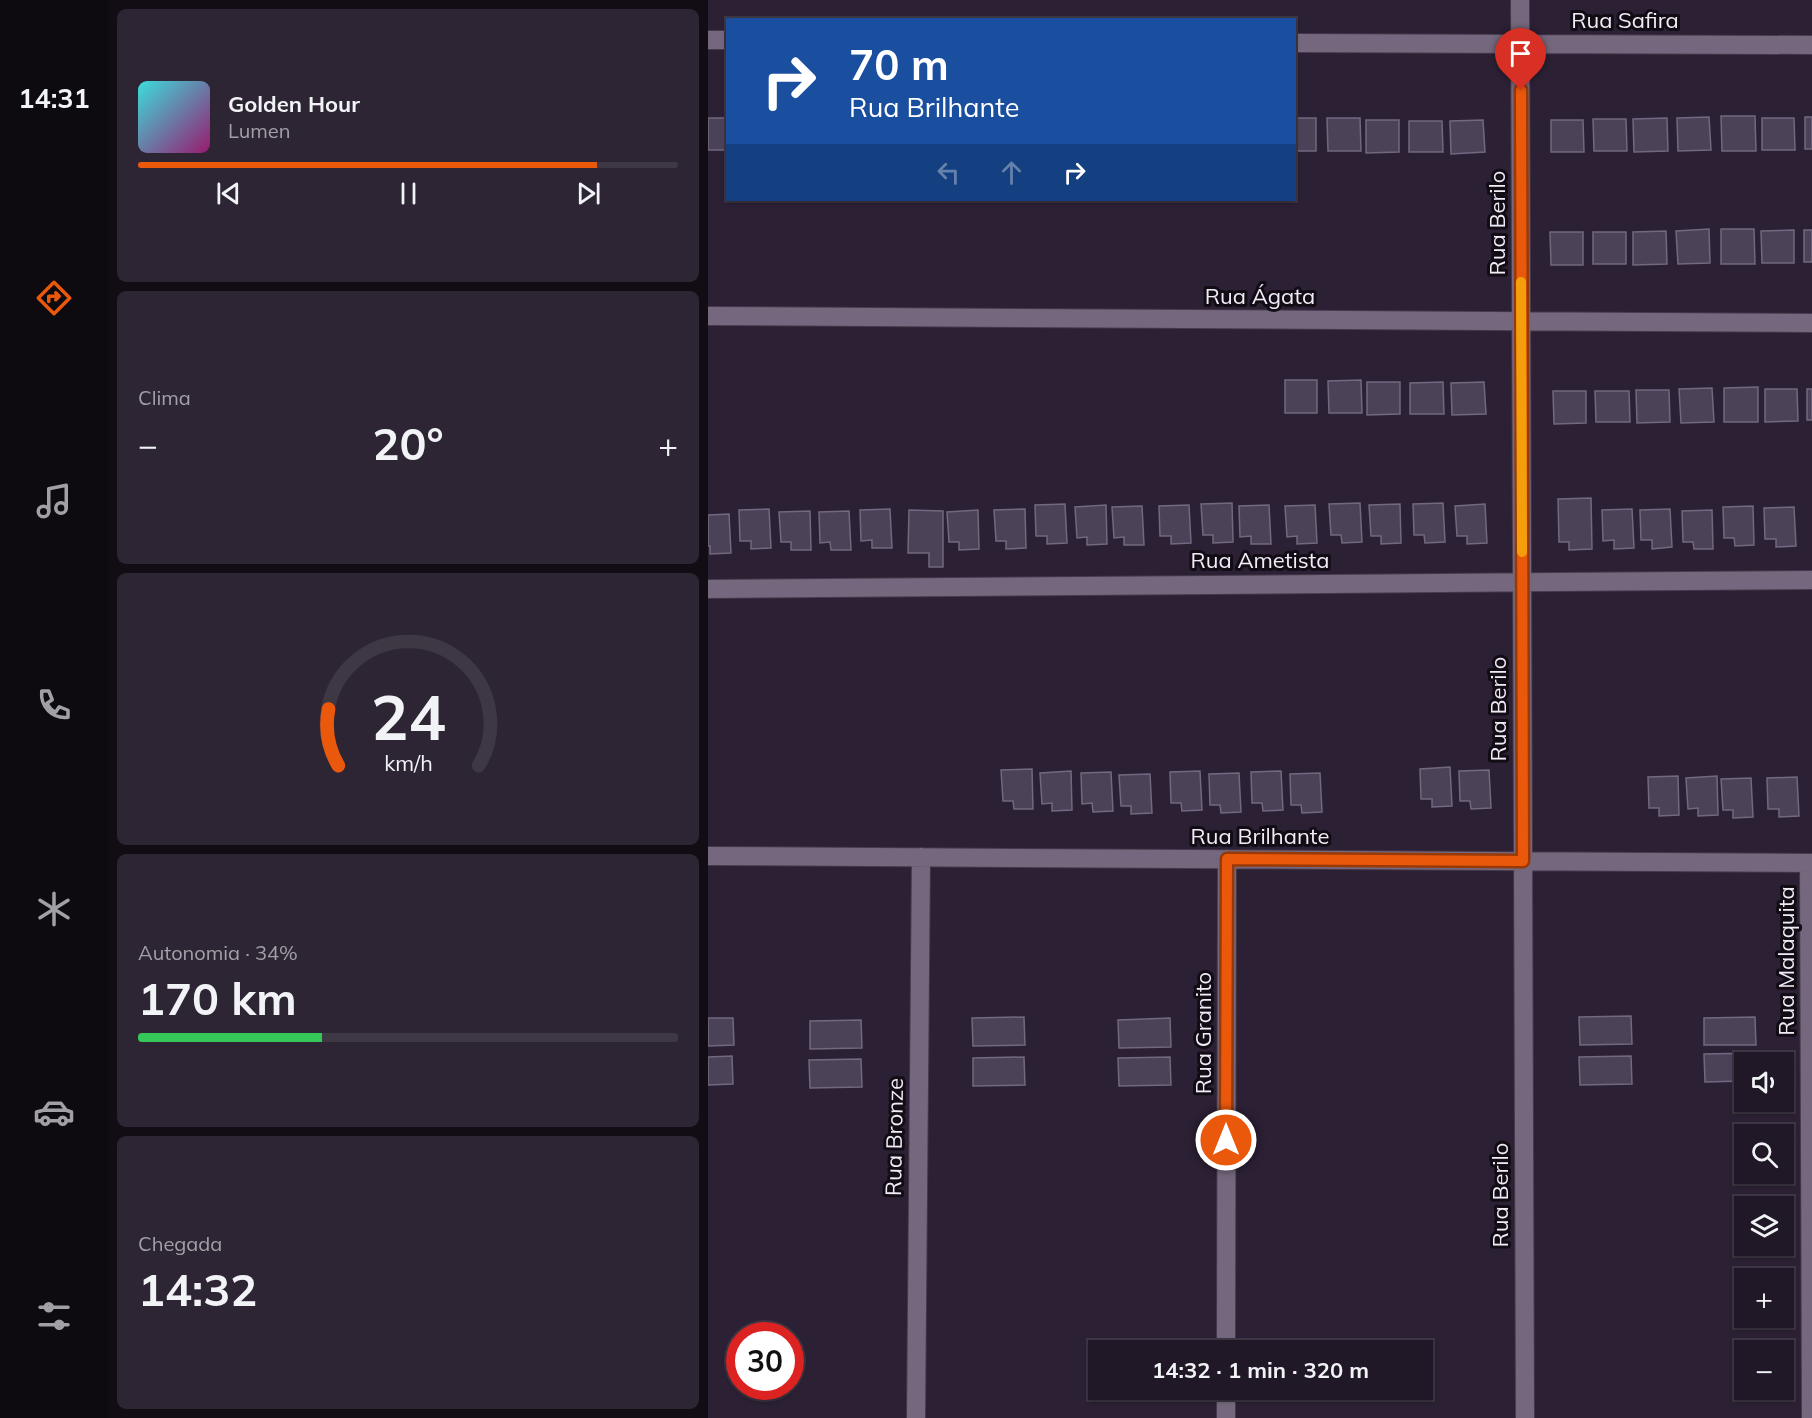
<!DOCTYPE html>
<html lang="pt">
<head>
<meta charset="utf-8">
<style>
  body { margin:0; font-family:Mulish,sans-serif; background:#2d2533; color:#f1f3f6; height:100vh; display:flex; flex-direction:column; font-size:22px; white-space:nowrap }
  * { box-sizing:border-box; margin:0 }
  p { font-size:20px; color:#a2a0a7 }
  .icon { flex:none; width:33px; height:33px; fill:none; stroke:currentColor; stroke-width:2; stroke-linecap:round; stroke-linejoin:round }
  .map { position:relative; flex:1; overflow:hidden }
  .side { display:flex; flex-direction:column; gap:9px; padding:9px; background:#120d15; width:600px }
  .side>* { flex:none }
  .top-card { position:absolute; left:18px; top:18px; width:570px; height:183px; border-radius:0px; box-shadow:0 2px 4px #0004,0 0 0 2px #3e3744; background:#1a4fa0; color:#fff; overflow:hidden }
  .tools { position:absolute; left:1026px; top:1052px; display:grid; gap:12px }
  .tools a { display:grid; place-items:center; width:60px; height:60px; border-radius:0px; background:#211827; box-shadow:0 2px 4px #0004,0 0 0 2px #3e3744; font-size:30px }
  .speed { position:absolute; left:18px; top:1322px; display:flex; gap:12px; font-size:30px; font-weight:700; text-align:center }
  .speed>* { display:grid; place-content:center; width:78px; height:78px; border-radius:50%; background:#211827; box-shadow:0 2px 4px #0004,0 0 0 2px #3e3744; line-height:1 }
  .speed .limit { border:9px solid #d22; background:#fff; color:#111 }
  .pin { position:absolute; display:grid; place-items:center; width:51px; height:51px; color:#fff; margin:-62px -26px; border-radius:50% 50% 50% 0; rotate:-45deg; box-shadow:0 0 6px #0007 }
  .pin .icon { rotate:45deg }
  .me { position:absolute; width:66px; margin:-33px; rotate:0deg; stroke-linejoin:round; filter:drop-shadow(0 0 4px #0008) }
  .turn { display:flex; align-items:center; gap:21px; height:126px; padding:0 24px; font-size:27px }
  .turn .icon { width:78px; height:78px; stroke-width:2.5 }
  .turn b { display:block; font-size:42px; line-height:51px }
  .lanes { display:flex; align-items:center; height:57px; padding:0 24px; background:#0003; justify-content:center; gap:30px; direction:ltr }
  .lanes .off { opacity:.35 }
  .big { font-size:45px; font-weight:700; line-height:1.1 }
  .side .tile { flex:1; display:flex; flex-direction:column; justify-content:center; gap:9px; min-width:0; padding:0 21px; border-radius:9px; background:#2d2533 }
  .side .dial { align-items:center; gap:0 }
  .dial svg { height:156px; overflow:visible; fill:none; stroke:#3e3744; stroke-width:7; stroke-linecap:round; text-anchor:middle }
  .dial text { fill:#f1f3f6; stroke:none }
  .song { display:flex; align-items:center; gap:18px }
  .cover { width:72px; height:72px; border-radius:9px; background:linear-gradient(135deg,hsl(180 70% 55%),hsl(320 70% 35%)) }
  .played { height:6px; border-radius:3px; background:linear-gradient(90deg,#ea580c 85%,#3e3744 85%) }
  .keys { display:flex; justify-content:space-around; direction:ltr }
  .heat { display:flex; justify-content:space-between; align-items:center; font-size:33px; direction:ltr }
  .charge { height:9px; border-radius:4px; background:linear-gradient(90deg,#34c759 34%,#3e3744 0) }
  .trip { position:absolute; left:380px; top:1340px; width:345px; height:60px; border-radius:0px; background:#211827; box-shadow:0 2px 4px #0004,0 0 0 2px #3e3744; font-weight:700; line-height:60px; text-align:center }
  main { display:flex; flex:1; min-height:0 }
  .dock { display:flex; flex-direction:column; width:108px; justify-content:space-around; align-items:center; background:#0d0a10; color:#a2a0a7 }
  .dock .icon { width:42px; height:42px }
  .dock .selected { color:#ea580c }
  .dock b { font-size:27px; color:#f1f3f6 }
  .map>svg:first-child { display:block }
  .building { fill:#4c4258; stroke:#72687f; stroke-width:1.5 }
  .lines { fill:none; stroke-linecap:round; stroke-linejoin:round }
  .minor-casing { stroke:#453a4b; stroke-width:20 }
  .minor { stroke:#75687e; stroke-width:18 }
  .route-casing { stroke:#983908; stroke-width:15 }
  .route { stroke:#ea580c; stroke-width:10 }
  .slow { stroke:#f59e0b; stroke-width:10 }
  .labels { text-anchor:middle; stroke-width:6; stroke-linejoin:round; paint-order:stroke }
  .street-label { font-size:22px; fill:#f1eaf7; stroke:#120c15 }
</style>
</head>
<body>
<main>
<nav class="dock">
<b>14:31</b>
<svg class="icon selected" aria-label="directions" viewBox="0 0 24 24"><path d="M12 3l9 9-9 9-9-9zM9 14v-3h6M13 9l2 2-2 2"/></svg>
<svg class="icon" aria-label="music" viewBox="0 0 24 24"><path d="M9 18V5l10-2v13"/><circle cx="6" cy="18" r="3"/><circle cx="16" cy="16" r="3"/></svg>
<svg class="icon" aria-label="phone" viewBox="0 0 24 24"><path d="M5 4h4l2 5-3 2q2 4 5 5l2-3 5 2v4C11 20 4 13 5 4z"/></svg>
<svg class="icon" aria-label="climate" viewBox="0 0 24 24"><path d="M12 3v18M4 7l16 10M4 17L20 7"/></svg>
<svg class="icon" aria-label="car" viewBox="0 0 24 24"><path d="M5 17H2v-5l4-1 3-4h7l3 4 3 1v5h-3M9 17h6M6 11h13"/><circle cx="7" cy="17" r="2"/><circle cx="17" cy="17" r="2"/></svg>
<svg class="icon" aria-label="filters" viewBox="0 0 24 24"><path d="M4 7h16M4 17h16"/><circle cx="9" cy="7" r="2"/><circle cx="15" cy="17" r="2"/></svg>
</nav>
<section class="side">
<div class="tile">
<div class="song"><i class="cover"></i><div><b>Golden Hour</b><p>Lumen</p></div></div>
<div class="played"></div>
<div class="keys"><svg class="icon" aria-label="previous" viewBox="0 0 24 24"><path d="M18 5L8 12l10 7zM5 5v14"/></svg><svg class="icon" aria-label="pause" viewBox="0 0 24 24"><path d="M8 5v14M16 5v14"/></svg><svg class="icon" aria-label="next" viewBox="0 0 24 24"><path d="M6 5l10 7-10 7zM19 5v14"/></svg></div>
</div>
<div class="tile"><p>Clima</p>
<div class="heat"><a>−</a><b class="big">20°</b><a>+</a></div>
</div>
<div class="tile dial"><svg viewBox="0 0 100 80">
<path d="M14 69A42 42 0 1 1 86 69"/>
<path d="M14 69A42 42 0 0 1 9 40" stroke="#ea580c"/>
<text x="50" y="56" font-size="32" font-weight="700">24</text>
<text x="50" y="72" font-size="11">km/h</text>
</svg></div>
<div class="tile"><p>Autonomia · 34%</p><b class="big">170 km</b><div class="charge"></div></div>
<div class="tile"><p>Chegada</p><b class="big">14:32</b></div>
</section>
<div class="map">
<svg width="1104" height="1418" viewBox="0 0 1104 1418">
  <rect width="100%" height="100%" fill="#2c2034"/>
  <path class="building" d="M1013 116H1047L1048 151H1014Z
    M1001 117 1003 150 970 151 969 118Z
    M1097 117H1104V149H1097Z
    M0 118H20V150H0Z
    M586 118H608V151H586Z
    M619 118H652L653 151H620Z
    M959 118 960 151 926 152 925 119Z
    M1054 118H1086L1087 150H1054Z
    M885 119H918L919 151H886Z
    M658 120H691V152L658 153Z
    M775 120 777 152 743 154 742 121Z
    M843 120H875L876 152H843Z
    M701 121H734L735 152H701Z
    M1001 229 1002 263 970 264 968 231Z
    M1013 229H1046L1047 264H1013Z
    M1086 230V263H1054L1053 231Z
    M1096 230H1104V262H1096Z
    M958 231 959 264 925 265V232Z
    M842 232H875V265H843Z
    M885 232H918V264H885Z
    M577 380H609V413H577Z
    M653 380 654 413H621L620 381Z
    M659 382H692V414L659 415Z
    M735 382 736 414H702V383Z
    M776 382 778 414 744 415 743 383Z
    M1050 387V422H1016V388Z
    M1004 388 1006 422 973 423 971 389Z
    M1057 389H1089L1090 421 1057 422Z
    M1099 389H1104V420H1099Z
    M928 390H961L962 422 929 423Z
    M845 391H878V423L846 424Z
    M887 391H921L922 422H888Z
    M883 498 884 549 861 550V542H851L850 499Z
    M524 503 525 542 505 543V535H495L493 504Z
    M652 503 654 542 634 543 633 535H623L621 504Z
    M735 503 737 542 717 543 716 535H706L705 504Z
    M357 504 359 543 339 544V536H328L327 505Z
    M692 504 693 543 673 544V536H663L661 505Z
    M777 504 779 543 759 544V536H749L747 506Z
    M398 505 399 544 379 545V537L369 538 367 507Z
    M481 505 483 543 463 544V536H452L451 506Z
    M561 505 563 544H543V536L532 537 531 506Z
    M607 505 609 543 589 544V536L579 537 577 506Z
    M434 506 436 545H416V537L406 538 404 507Z
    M1045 506 1046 545 1027 546 1026 538H1016L1015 507Z
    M1086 507 1088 546 1068 547V539H1057L1056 508Z
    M61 509 63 548 43 549V541H32L31 510Z
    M182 509 184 548H164V540L153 541 152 510Z
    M317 509 318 548 298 549V541H288L286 510Z
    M924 509 926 548 906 549V540L895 541 894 510Z
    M962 509 964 547 944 549V540H933L932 510Z
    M201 510 235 511V567H221V553H200Z
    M270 510 271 549 251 550V542H241L239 512Z
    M1004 510 1005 549H986L985 542H975L974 511Z
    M102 511 103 550H83V542H73L71 512Z
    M141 511 143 550H123L122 542 112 543 111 512Z
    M21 514 23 553 2 554V546H0V515Z
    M742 767 744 806 724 807V799H713L712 769Z
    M324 769 325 809H306L305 801H295L293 770Z
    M781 770 783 808 763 809 762 801H752L751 771Z
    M363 771 364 810 344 811V803L334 804 332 773Z
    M492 771 494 810 474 811 473 803H463L462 772Z
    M573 771 575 810 555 811 554 803H544L543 772Z
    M403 772 405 811 385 812 384 803 374 804 373 773Z
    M531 773 533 812 513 813 512 805H502L501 774Z
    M612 773 614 812 594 813 593 805H583L582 774Z
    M442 774 444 813 423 814V806H413L411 775Z
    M970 776 971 815 951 816V808H941L940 777Z
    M1009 776 1010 815 990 816V808L980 809 978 778Z
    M1089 777 1091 816 1071 817V809H1060L1059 778Z
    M1043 778 1045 817 1025 818V810H1015L1013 779Z
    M923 1016 924 1044 872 1045 871 1017Z
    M316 1017 317 1045 265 1046 264 1018Z
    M1047 1017 1048 1045H996V1018Z
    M0 1018H25L26 1045 0 1046Z
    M462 1018 463 1047 411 1048 410 1020Z
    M153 1020 154 1048 102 1049V1021Z
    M1048 1053V1062H1036V1081L997 1082 996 1054Z
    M24 1056 25 1084 0 1085V1057Z
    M923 1056 924 1084 872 1085 871 1057Z
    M316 1057 317 1085 265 1086V1058Z
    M462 1057 463 1085 411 1086 410 1058Z
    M153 1059 154 1087 102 1088 101 1060Z"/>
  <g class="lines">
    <g class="minor-casing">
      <path id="minor" d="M812 0 817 1418
        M0 40H20
        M586 43 1104 45
        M0 316 1104 323
        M0 589 1104 580
        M0 856 1104 863
        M1101 863 1103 1418
        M518 1350 519 859
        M208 1418 213 857
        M518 1418V1389"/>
    </g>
    <use href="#minor" class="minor"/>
  </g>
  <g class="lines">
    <g class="route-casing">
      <path id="route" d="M518 1140 519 859 815 861 813 90"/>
    </g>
    <use href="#route" class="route"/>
    <path class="slow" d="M813 282 814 552"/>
  </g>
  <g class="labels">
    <g class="street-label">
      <text x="917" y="28">Rua Safira</text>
      <text transform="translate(789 223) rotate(-90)" y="8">Rua Berilo</text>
      <text x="552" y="304">Rua Ágata</text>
      <text x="552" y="568">Rua Ametista</text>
      <text transform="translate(790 709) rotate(-90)" y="8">Rua Berilo</text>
      <text x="552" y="844">Rua Brilhante</text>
      <text transform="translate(1078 961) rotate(-90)" y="8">Rua Malaquita</text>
      <text transform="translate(495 1033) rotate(-90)" y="8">Rua Granito</text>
      <text transform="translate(186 1137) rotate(-89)" y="8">Rua Bronze</text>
      <text transform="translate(792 1195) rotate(-90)" y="8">Rua Berilo</text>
    </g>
  </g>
</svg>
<div class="tools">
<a><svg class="icon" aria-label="sound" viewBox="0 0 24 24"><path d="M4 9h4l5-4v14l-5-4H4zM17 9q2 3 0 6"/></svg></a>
<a><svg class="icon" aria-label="search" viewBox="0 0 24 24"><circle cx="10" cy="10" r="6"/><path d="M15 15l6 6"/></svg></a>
<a><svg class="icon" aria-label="layers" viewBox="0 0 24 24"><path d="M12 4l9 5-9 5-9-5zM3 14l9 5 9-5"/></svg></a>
<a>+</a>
<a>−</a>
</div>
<div class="speed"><div class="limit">30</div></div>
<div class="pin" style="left:813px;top:90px;background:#d93025"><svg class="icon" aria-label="arrive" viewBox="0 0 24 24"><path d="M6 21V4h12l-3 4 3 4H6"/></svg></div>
<svg class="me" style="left:518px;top:1140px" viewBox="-20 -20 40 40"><circle r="17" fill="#ea580c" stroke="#fff" stroke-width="3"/><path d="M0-11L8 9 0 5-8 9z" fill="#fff"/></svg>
<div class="trip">14:32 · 1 min · 320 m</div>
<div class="top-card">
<div class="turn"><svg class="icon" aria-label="right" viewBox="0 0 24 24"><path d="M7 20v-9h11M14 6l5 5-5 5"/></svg><div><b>70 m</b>Rua Brilhante</div></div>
<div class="lanes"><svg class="icon off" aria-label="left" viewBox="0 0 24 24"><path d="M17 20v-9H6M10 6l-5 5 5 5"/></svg><svg class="icon off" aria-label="ahead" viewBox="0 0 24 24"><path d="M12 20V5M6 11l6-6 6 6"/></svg><svg class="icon" aria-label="right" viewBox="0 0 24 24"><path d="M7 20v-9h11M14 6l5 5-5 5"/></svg></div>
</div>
</div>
</main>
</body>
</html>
